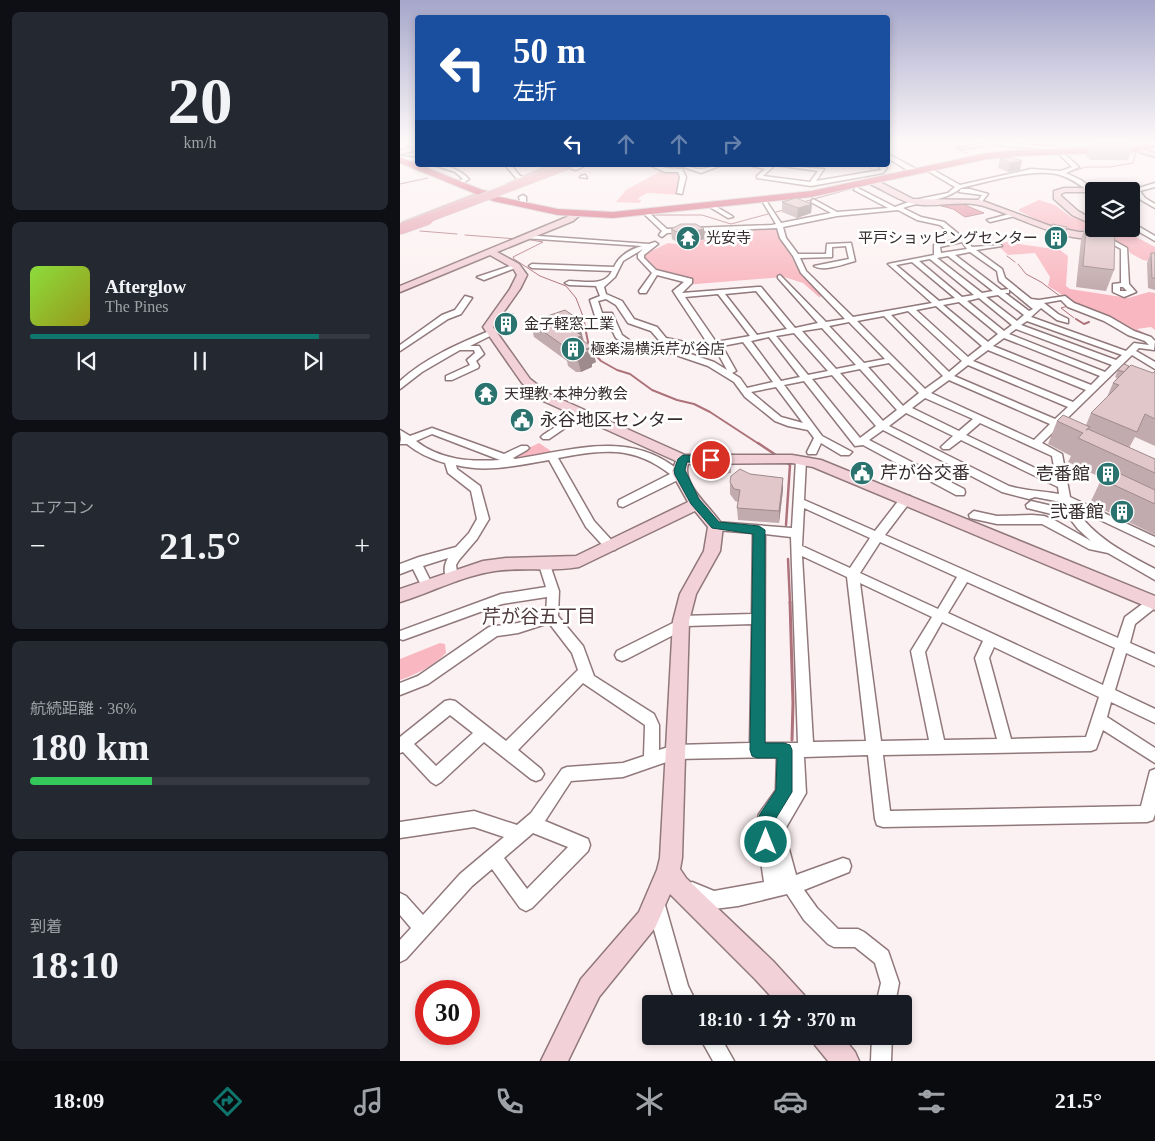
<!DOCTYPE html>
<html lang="ja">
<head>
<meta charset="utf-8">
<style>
  body { margin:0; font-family:"Times New Roman","Noto Sans JP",serif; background:#242831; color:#f1f3f6; height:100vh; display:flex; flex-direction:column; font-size:19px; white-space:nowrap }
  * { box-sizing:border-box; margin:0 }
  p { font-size:16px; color:#9ea1a6 }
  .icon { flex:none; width:28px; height:28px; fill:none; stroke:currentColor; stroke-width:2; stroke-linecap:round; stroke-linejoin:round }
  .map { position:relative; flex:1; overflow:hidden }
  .side { display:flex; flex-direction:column; gap:12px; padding:12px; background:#0d0f14; width:400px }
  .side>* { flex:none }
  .banner { position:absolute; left:15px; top:15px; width:475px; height:152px; border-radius:5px; box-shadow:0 2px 8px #0003; background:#1a4fa0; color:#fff; overflow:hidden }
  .fabs { position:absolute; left:685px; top:182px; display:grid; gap:10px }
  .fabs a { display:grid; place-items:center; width:55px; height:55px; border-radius:5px; background:#171b24; box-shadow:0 2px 8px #0003; font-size:25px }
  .speed { position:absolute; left:15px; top:980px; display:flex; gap:10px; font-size:25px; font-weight:700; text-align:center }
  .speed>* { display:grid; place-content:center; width:65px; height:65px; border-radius:50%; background:#171b24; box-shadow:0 2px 8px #0003; line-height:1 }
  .speed .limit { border:8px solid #d22; background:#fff; color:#111 }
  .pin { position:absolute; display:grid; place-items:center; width:42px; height:42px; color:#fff; margin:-21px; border:2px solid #fff; border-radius:50%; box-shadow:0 1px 5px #0007 }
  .me { position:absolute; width:55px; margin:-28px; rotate:0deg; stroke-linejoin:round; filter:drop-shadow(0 0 4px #0008) }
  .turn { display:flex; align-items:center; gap:18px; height:105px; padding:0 15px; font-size:22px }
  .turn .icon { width:65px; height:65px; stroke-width:2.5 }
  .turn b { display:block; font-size:35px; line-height:42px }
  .lanes { display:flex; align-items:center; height:48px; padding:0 15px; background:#0003; justify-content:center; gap:25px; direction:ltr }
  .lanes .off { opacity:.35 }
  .big { font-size:38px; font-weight:700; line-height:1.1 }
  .side .tile { flex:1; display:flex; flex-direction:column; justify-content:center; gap:8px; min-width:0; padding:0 18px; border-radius:8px; background:#242831 }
  .side .dial { align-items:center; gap:0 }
  .dial b { font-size:65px; line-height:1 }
  .song { display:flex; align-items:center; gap:15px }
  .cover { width:60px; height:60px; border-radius:8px; background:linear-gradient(135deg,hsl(90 70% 55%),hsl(60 70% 35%)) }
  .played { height:5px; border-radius:2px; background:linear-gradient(90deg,#0f766e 85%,#363941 85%) }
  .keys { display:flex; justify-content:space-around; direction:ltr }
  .heat { display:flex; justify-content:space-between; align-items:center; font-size:28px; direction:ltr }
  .charge { height:8px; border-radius:4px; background:linear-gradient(90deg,#34c759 36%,#363941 0) }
  .trip { position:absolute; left:242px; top:995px; width:270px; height:50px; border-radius:5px; background:#171b24; box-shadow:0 2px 8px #0003; font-weight:700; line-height:50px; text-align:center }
  .dock { display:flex; height:80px; justify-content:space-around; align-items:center; background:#090b0e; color:#9ea1a6 }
  .dock .icon { width:35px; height:35px }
  .dock .selected { color:#0f766e }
  .dock b { font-size:22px; color:#f1f3f6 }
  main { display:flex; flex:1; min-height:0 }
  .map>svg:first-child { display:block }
  .green { fill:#f9b8c1 }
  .water { fill:#e2909d; stroke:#ae727b }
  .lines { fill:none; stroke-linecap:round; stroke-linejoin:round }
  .stream-far3 { stroke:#ae727b; stroke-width:1 }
  .stream-far2 { stroke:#ae727b; stroke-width:2 }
  .stream-far1 { stroke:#ae727b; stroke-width:2.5 }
  .stream { stroke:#ae727b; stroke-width:3 }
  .street-casing { stroke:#90787b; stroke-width:3 }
  .secondary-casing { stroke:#90787b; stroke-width:3 }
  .primary-casing { stroke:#d3d1d1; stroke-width:2 }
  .highway-casing { stroke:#d3d1d1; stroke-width:2 }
  .street { fill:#fff; fill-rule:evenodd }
  .secondary { fill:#f2d1d8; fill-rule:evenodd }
  .primary { fill:#e6a3b0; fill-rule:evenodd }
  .highway { fill:#d5667c; fill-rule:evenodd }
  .primary-bridge-far1-casing { stroke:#d3d1d1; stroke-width:9; stroke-linecap:butt }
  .primary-bridge-casing { stroke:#d3d1d1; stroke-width:12; stroke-linecap:butt }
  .primary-bridge-far1 { stroke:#e6a3b0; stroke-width:8 }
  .primary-bridge { stroke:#e6a3b0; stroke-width:11 }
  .wall { fill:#c2abae }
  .shaded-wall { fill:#9e8b8d }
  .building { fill:#e2c7ca; stroke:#9e8b8d }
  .route { fill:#0f766e; stroke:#0a4d48 }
  .labels { text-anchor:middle; stroke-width:5; stroke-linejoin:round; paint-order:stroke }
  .far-poi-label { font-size:15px; fill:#362c2d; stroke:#fff; text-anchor:start }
  .poi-label { font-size:18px; fill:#362c2d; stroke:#fff; text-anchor:start }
  .neighbourhood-label { font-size:19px; fill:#4e393c; stroke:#fff }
</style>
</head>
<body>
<main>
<section class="side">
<div class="tile dial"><b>20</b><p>km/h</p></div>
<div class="tile">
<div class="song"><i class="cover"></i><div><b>Afterglow</b><p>The Pines</p></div></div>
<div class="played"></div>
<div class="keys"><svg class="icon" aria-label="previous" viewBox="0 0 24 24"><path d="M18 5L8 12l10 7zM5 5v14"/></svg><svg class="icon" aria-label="pause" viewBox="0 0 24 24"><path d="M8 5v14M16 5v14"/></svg><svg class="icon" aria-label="next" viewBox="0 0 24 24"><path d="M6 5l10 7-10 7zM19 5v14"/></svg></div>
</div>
<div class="tile"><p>エアコン</p>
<div class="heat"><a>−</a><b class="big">21.5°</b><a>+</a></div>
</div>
<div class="tile"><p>航続距離 · 36%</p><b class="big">180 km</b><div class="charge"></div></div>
<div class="tile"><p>到着</p><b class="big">18:10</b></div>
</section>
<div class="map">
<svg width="755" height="1061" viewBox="0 0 755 1061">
  <rect width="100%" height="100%" fill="#fcf1f2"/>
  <path class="green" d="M261 171H280L276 193 281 195 247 193 237 199 241 200 240 203 216 202 226 190Z
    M639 200 655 205 671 217 678 218 694 227C669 238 640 221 619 211V209Z
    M376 227 379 236 387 248 399 272 423 296 419 297 403 283 384 277 284 285 288 281 254 272 243 255 268 243 284 245 311 238 331 239 354 234 353 230Z
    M706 229H721L755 247V262L743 260 730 253C726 243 716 241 707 237Z
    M606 242 660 250 668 256 666 286 670 289 728 298 749 292 755 293V330L751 327 737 329 748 335 744 337 675 306 658 292 648 286 650 277 635 253 608 255 595 243Z
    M139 443 154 453 115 460 110 457Z
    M40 643 45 644 46 653C33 666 17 674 0 680V659Z"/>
  <path class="water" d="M560 203 584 213 565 217 553 209 534 204Z"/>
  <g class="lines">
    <path class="stream-far3" d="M551 141 548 143 551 146
      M556 148 567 153
      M467 165 471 169
      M534 170 552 181
      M664 174 686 167H709L733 163 736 152
      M592 180 619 175
      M481 182 494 179
      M0 184 28 178
      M403 202 454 188
      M376 212 384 210
      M251 215H302L331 224 368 214
      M20 231 57 234
      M65 235 117 239
      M125 239 143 242 113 257 114 259 140 276 166 286 176 298 184 319
      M607 256 615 262
      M618 264 626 274 641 282 661 297
      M668 306 661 308 674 318"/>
    <path class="stream-far2" d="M183 317 189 347
      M676 319 684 324 689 322
      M192 351 201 361 217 370 230 374 252 390 277 400 294 404 310 412 359 444"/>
    <path class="stream-far1" d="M358 443 379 457
      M386 462 390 465 386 525
      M388 559 390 603"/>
    <path class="stream" d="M390 602 393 703 392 740"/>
    <g class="street-casing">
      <path id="street" d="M1 141 18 144V147H11Z
        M579 141 657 147 679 167 666 173 681 180 695 191H694V195L692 194C683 187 674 180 663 176 638 166 588 182 561 188 545 201 522 201 503 208L521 217 544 222 566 240 572 247 601 245 602 246 576 250 602 269 605 278 631 299 639 300 665 296 674 303 710 317 734 331 751 337 755 341 754 350 739 348 736 351 755 362V369L732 355 642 443 662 454 670 497 755 537V546L675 508C693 537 725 553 755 569V580L708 553 689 549 642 524H597L570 518 569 515 574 511 597 516 632 515 644 516 656 521 691 541 678 529 668 516 664 517 627 508 626 505 631 501 665 509 661 502 635 497 629 499 602 492 483 430 469 440 564 489 565 492 564 495H556L463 445 455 446 404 381 384 385 422 436 452 452 449 455H441L421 443 416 454H408L407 452 414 438 408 430 388 426 375 421 345 397 334 382 308 366 270 353 251 331 228 323 216 305 206 299 198 301 202 313H212L222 335 236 345 229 347 216 338 206 318H199L195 316 190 300 200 296 196 286 169 285 165 283 169 281C183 281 205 287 212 271L132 268 129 266 132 264 214 267C219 256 230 249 242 246L123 238V236L125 235 249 244 255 242 258 244 244 255V258L256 270 292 279V283L282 293 358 287H361L395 328 418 323 378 278V276L380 275 426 322 445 319 401 273 393 256 380 238 377 228 267 233 262 237 259 235 262 231 242 212 247 211 267 229 372 225 376 224 361 199H365L381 223 431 213 411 202 413 199 437 212 488 208 454 190 456 187 495 207 514 200 548 193 555 187 526 170 528 167 560 185 631 169 661 171 672 167 654 149 603 146ZM498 210 517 220 540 225 558 239 534 245V255L488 264 532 303 453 317 406 271 400 258 432 257V247L446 246 449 259 414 266C424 272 444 264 455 261L451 243 427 244 426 254H398L386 238 383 227 437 216ZM562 242 567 249 541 253 540 247ZM243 249 238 254V258L252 273 239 291 240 293H246L257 275 284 282 273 291 308 344 299 345 266 338 257 327 234 319 222 301 206 294 204 287 215 277 223 261ZM570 252 597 271 599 281 633 309 629 311 605 293H609V289L601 290 555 255ZM548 256 593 291 582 293 537 258ZM530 259 574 295 562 297 519 261ZM512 262 555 298 539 301 496 265ZM356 291 387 329 357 335 325 294ZM318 294 350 336 316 342 285 297ZM598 295 624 315 617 321 586 297ZM579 298 612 325 604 331 567 301ZM661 300 668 307 704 321 728 335 745 341 749 345 734 343 726 351 631 317 641 308 657 320 668 323V319L658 314 644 303ZM559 302 598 334 588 342 543 305ZM536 306 582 346 568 357 516 310ZM508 311 562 361 549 372 491 315ZM484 316 543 376 525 389 457 321ZM627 321 722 355 716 360 621 325ZM449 322 485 359 464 363 429 326ZM422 328 456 365 436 369 402 331ZM616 329 712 365 705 372 609 334ZM394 333 428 371 408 375 376 336ZM369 337 400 377 381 381 351 341ZM604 338 700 376 691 385 593 346ZM343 342 373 382 347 388 340 378 332 373 336 371 322 346ZM271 343 299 350 315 348 327 370 314 362 276 349ZM588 350 686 390 673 402 573 361ZM489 363 519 393 503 406 468 367ZM568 365 668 407 655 419 554 376ZM460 369 497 410 483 421 440 373ZM432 375 476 426 460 438 412 379ZM549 380 650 424 634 440 531 393ZM376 387 403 423 381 417 351 392ZM525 398 573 419 559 431 512 408ZM506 413 553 436 541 447 543 449H549L561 440 658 487 659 494C642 491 626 491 609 486L489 426ZM580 423 652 456 656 478 566 435Z
        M582 144 584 146 559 149 557 148Z
        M488 154 520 171 517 173 507 170 488 158Z
        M0 156 18 158V161L0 160Z
        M34 165C48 165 59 169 69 179L60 185H56V183L63 179 55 172Z
        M105 165H111L120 176 127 178 124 180 116 178Z
        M170 165H186L176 170 168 168Z
        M249 165H257L266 168 282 169 286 177 282 194 277 193 280 177 278 172H265Z
        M278 165C286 165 293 169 300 169 307 169 314 165 322 165L301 173Z
        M348 165H375L363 176 410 182 418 171 375 165 424 169 416 181 481 170 478 165H484L487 168 483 173 411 186 357 178V176L365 169Z
        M185 175 187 178 180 177 181 176Z
        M755 183V187L740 191 745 198 755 204V208L741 200 735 193 731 194V191H729Z
        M561 189H570L588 194 580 204 577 202 582 195 559 192Z
        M123 195 126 197V202L116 205V203L120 201 119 197Z
        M310 203 332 216 333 217 328 218 308 206V204Z
        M613 213 615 214V216L590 222 587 220Z
        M731 222 755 236V241L731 227Z
        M702 234 727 248 729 284 736 292 724 297 713 292V284L721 283V249L700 237 699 236ZM720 287H723L727 291H720Z
        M116 264 119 266 118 267 84 280 77 277Z
        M65 296 72 298 61 314 48 319 0 351V345L42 315 55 310Z
        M89 331 96 333 70 346H79L84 354 76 361 79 366 78 368 52 380H46V376L70 365 67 360 75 353 74 350H60L46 358 22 372 0 389V381C25 358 58 344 89 331Z
        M181 410 184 411V415L149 439H143L141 437 143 435Z
        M32 428 104 454 121 446H127L129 448 127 450 113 458 115 459C169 451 225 431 273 466 277 470 282 472 285 475L284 477 223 507 219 506 218 503 219 500 270 474C232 445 202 450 158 458L194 521 215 544 217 547 215 550H207L186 527 149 460C119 465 86 473 56 465L57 469 80 486 89 519 77 539 59 560 56 565 58 578 56 581H48C43 573 44 565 48 558L23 566 33 586 31 589H23L13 569 0 574V564L19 557 56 547 69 533 77 519 71 491 48 473 45 463C31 459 18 453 7 444H0L1 439 0 430 10 436ZM32 434 100 460C70 462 40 460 16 441Z
        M401 457 406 460 404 500 475 531 502 496H510L511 499 510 502 485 535 718 638 725 617 749 599 755 598V608L735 624 730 643 755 654V666L726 653 715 690 755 709V723L711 702 707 717 755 748V763L703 730 696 749 691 751 483 755 490 811 741 806 750 771 755 769V814L753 820 747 822 483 827 477 825 475 819 468 755 404 757 406 793 384 831 396 875 443 858 449 860 451 866 449 872 404 890 417 908 438 929H458L464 932 488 951 499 983 495 1004H476L481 983 475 963 455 947H434L428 944 404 920 387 894 338 906 314 909 286 897 283 891 286 885 292 882 314 891 364 882 356 827 359 814 376 790 377 757 275 759 223 777 171 781 145 821 188 839 190 845 188 851 132 908 126 911 120 908 92 869 72 886 6 959 0 962V940L11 928 0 915V893L6 896 23 915 60 874 104 837 74 827 0 838V822L74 811 117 825 131 813 162 769 167 767 223 763 244 756 245 725 183 683 118 750 141 769 144 774 141 779 136 781 131 779 84 742 41 782 36 785 31 782 3 752 0 753V737L45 701 50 700 55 701 106 741 178 670 172 653 149 623 118 633 97 636 28 684 0 695V683L18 676 89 627 118 623 146 614 147 597 102 604 3 640 0 639V631L101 594 146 587 139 565 141 562H149L159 591 158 616 183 646 194 676 254 714 259 725V750L275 745 350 743 352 624 286 626 285 629 227 659 222 661 217 659 215 655 217 651 275 622 276 617 281 616 352 614 353 533 316 530 310 526 316 522 392 528 396 460ZM404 508 470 538 450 568 402 546ZM365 534 391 537 398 743H364ZM480 542 557 577 538 609 460 573ZM402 556 447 577 466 741 413 742ZM567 582 715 648 703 685 548 613ZM460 583 532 617 511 651 529 740 481 741ZM542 622 583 641 575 658 597 739 544 740 525 652ZM594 647 699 697 686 737 611 739 589 658ZM50 715 73 733 36 766 14 744ZM133 833 168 847 127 889 104 858Z
        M256 896 262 899 265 905 288 986 297 1004H277L271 990 247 905 250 899Z
        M299 1036H320L334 1061H313Z
        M472 1036H492L491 1061H471Z"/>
    </g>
    <g class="secondary-casing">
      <path id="secondary" d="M18 146V150L0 154V150Z
        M735 147 755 153V157L733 150V148Z
        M468 179H474L513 199 580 200 653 227 679 232H696L699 229H707V232C684 255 607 210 579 205 557 200 532 209 510 203 496 199 482 189 468 183Z
        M664 188H693V192H665L661 194V196L678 211 694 220V225L672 215 654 199V191Z
        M174 212 181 214 173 221 97 252 119 264 127 275 120 289 93 327 130 379 149 394 285 455H392L421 460 755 596V610L413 467 392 463 288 464C281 485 313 509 323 526L320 551 296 594 289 621 282 858 280 869 286 878 373 961 404 995 408 1004H378L355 979 270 894 255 928 199 997 168 1061H141L181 979 239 912 257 870 260 858 273 621 280 594 304 551 308 527 295 511 179 567C151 572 123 567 95 571 62 576 32 592 0 602V589L83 561 106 558 176 556 288 502 273 475 272 471 276 461 141 400 122 383 83 327 110 289 117 275 113 268 90 255 0 292V286L167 217Z
        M411 1036H442L455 1052 459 1061H428L415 1045Z"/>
    </g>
    <g class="primary-casing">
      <path id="primary" d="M149 165H160L113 186 106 184Z
        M85 190 88 191V195L10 224H4L2 222Z"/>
    </g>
    <g class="highway-casing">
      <path id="highway" d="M755 142V148L735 152 617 156 587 159 411 197 213 218 158 215 93 201 0 163V157L100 197 158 209 213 212 411 191 587 153 617 150 735 146Z"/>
    </g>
    <use href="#street" class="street"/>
    <use href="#secondary" class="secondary"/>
    <use href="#primary" class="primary"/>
    <use href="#highway" class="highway"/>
    <g class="primary-bridge-far1-casing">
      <path id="primary-bridge-far1" d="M24 220 169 165"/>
    </g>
    <g class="primary-bridge-casing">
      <path id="primary-bridge" d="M0 229 28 219"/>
    </g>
    <use href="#primary-bridge-far1" class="primary-bridge-far1"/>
    <use href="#primary-bridge" class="primary-bridge"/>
  </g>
  <path class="wall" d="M691 141H731L734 143 728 160H690L686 156Z
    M612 157 620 170 608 172 598 168 600 159Z
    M382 202 412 204 411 213 397 218 382 212Z
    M687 220 714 270 706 291 676 287 681 240Z
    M652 224 665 233 662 243 647 241Z
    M271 229H304L305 239 282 245 272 239Z
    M751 253H755V290L748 288 747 263Z
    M178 319 184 341 196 362 192 364V367L181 372H176L168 366 167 361 134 337 130 322Z
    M718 370 753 373 755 371V446L735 437 729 448 755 459V535L690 503 702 478 668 462 671 456 648 444 657 421 686 425 691 413 707 397 713 383 717 378 715 377Z
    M330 457 331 473 323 474 322 458Z
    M350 474 383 478V490L379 523 338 520 337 508 338 502 335 501 330 494V482Z"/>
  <path class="shaded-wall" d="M622 161 620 170 608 172 610 163Z
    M412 204 411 213 397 218 398 208Z
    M304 229 305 239 282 245 281 234Z
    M178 319 182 336 167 325Z
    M182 336 186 351 178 337Z
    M192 347 196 362 192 364V367L181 372 177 357 186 349Z
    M383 478V490L379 523V511Z"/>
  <path class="building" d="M694 141H731L734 143H695Z
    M612 157 622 161 610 163 600 159Z
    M396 198 412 204 398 208 382 202Z
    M687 220 694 221V229H715L714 270 683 266Z
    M281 224H296L304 229 281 234 271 229Z
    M652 224 667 227 665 233 650 231Z
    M751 253H755V278H752Z
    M165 310 178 319 177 320 179 321 167 325 182 336 178 337 192 347 186 349 189 351 177 357H172L164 351 168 349 130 322Z
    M724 364 729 366 724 372 718 370Z
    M731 365 753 373 755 371V419L745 414 737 432 691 413 719 385 713 383Z
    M663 415 690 427 686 430 688 429 755 459V473L678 438 683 433 657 421Z
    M330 457V465L322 466V458Z
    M340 469 350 474 383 478 379 511 337 508 340 490 334 489 330 482 331 476Z
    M710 469 755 490V504L701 479Z"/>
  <linearGradient id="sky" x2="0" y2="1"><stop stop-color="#a5a6ca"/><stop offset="0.49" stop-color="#fef9f9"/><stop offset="1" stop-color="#fef9f9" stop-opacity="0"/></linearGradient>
  <rect width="755" height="290" fill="url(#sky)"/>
  <path class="route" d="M283 455 311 457 316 460 311 463 287 462 285 470 299 499 319 522 359 526 365 530V743H384L390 745 392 750V792L373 823 375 842 372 848 366 851 361 848 356 827 360 814 376 790 377 758H357L352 756 350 750 353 534 312 528 291 504 275 475 274 470 278 459Z"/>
  <defs>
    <g id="temple-disc" transform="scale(1.25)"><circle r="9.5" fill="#2a736f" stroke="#fff"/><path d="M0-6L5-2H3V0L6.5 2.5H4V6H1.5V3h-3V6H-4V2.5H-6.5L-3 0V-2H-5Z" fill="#fff"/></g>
    <g id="building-disc" transform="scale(1.25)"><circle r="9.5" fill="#2a736f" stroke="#fff"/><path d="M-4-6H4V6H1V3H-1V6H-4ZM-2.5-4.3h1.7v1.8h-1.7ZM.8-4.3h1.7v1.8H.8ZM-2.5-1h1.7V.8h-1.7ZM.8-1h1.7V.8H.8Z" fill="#fff"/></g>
    <g id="civic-disc" transform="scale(1.25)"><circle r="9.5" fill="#2a736f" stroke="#fff"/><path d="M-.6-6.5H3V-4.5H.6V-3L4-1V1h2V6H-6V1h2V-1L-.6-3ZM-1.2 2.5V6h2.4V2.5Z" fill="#fff"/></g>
  </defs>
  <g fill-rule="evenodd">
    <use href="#temple-disc" x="288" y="238"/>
    <use href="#building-disc" x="656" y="238"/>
    <use href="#building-disc" x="106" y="324"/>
    <use href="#building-disc" x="173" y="349"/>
    <use href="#temple-disc" x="86" y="394"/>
    <use href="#civic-disc" x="122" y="420"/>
    <use href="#civic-disc" x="462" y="473"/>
    <use href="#building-disc" x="708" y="474"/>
    <use href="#building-disc" x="722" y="512"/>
  </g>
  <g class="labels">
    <g class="far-poi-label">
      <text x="306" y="243">光安寺</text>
      <text x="638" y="243" text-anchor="end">平戸ショッピングセンター</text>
      <text x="124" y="329">金子軽窓工業</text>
      <text x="190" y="354">極楽湯横浜芹が谷店</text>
      <text x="104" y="399">天理教 本神分教会</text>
    </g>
    <g class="poi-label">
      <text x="140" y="426">永谷地区センター</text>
      <text x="480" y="479">芹が谷交番</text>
      <text x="690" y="480" text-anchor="end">壱番館</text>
      <text x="704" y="518" text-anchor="end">弐番館</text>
    </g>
    <g class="neighbourhood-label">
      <text x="139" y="623">芹が谷五丁目</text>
    </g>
  </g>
</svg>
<div class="fabs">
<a><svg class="icon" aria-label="layers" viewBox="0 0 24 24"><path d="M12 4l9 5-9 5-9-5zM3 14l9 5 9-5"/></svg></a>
</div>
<div class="speed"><div class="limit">30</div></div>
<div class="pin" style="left:311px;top:460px;background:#d93025"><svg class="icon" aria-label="arrive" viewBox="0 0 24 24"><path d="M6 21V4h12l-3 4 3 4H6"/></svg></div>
<svg class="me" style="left:366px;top:842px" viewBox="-20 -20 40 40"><circle r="17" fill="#0f766e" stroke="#fff" stroke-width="3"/><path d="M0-11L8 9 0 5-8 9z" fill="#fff"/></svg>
<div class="trip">18:10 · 1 分 · 370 m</div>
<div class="banner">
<div class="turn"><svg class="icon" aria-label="left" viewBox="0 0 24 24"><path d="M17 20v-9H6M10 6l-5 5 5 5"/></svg><div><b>50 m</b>左折</div></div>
<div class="lanes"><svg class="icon" aria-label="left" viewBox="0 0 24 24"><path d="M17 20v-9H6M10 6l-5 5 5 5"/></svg><svg class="icon off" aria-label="ahead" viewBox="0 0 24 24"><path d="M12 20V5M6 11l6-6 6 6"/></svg><svg class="icon off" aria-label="ahead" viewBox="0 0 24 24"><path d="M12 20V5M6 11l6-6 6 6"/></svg><svg class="icon off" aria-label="right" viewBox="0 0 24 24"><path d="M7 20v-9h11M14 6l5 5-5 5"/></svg></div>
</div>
</div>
</main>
<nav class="dock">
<b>18:09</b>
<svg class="icon selected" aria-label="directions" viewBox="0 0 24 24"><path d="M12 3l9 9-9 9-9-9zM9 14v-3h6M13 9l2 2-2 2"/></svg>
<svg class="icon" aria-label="music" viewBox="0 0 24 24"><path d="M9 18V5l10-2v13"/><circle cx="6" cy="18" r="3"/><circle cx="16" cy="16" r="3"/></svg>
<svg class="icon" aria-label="phone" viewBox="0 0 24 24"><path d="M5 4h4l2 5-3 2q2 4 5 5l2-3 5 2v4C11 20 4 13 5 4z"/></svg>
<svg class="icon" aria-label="climate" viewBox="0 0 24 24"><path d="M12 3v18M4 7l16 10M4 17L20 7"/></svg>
<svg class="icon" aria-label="car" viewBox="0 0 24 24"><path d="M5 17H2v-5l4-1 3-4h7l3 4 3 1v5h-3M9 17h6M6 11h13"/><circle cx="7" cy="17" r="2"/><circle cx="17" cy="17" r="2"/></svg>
<svg class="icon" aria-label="filters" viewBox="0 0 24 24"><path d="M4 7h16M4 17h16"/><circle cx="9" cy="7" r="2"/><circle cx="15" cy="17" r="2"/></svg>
<b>21.5°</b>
</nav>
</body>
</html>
